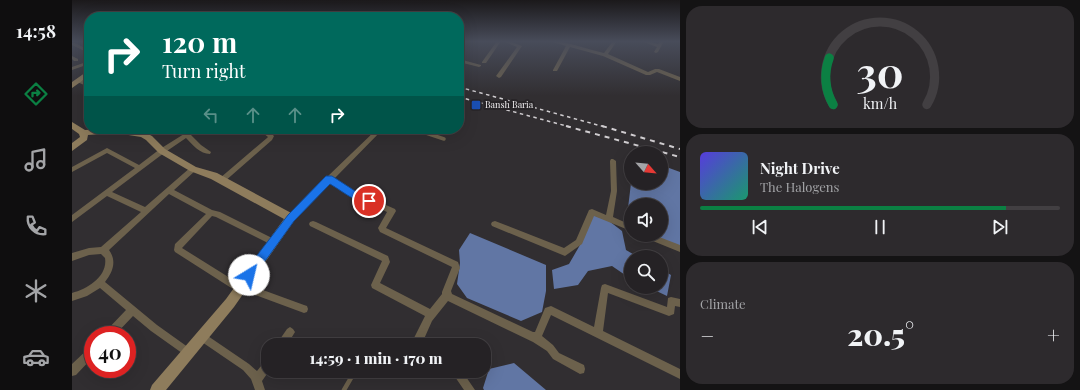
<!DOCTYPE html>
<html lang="en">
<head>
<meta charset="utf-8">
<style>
  body { margin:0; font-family:"Playfair Display",serif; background:#2d2a2d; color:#f1f3f6; height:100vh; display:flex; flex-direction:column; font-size:15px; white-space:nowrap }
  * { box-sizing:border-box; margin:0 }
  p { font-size:13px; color:#a3a4a7 }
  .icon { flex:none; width:22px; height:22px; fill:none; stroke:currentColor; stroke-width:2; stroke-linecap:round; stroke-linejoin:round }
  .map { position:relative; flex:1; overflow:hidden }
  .sheet { display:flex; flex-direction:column; gap:6px; padding:6px; background:#141314; width:400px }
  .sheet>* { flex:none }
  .top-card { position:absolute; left:12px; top:12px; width:380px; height:122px; border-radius:16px; box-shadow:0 4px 16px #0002,0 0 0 1px #423f42; background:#00695c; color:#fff; overflow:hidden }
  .needle { width:26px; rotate:117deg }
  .buttons { position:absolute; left:552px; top:146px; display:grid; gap:8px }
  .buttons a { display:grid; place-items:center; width:44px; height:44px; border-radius:50%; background:#252225; box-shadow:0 4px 16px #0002,0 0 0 1px #423f42; font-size:20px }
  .speed { position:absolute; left:12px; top:326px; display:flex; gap:8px; font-size:20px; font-weight:700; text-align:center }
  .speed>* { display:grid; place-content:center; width:52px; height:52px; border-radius:50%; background:#252225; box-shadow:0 4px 16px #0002,0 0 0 1px #423f42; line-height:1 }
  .speed .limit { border:6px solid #d22; background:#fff; color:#111 }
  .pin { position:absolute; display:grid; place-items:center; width:34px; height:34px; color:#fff; margin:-17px; border:2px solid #fff; border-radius:50%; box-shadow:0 1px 4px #0007 }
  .me { position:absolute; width:44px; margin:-22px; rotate:36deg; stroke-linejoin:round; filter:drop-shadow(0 0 3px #0008) }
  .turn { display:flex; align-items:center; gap:14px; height:84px; padding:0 12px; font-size:18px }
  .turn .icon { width:52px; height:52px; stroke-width:2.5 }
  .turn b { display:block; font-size:28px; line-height:34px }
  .lanes { display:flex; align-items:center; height:38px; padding:0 12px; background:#0003; justify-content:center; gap:20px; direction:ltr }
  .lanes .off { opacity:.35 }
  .big { font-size:30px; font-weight:800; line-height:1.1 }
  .sheet .tile { flex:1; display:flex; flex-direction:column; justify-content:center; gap:6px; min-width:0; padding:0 14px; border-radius:16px; background:#2d2a2d }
  .sheet .dial { align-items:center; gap:0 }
  .dial svg { height:104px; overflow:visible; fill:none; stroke:#423f42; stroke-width:7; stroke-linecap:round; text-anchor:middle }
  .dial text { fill:#f1f3f6; stroke:none }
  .song { display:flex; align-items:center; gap:12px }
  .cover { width:48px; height:48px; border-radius:6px; background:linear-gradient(135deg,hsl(250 70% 55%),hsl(160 70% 35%)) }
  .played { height:4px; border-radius:2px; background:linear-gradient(90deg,#0b8043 85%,#423f42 85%) }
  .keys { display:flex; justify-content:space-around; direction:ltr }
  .heat { display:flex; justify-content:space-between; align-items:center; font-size:22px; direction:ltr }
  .trip { position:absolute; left:189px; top:338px; width:230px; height:40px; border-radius:16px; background:#252225; box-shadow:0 4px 16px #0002,0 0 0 1px #423f42; font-weight:800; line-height:40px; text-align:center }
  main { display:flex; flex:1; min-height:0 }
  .tab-bar { display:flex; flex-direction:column; width:72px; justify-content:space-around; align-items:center; background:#0f0e0f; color:#a3a4a7 }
  .tab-bar .icon { width:28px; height:28px }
  .tab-bar .current { color:#0b8043 }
  .tab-bar b { font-size:18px; color:#f1f3f6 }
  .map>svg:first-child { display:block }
  .water { fill:#6176a4 }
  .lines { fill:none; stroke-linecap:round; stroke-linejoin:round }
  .lane-far1 { stroke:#6c614c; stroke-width:3.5 }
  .lane { stroke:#6c614c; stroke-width:4.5 }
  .street { fill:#6c614c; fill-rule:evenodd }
  .secondary { fill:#8e7c5c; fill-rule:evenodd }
  .rail-far1 { stroke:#d0cdd0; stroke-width:1.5; stroke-dasharray:3.5 3.5; stroke-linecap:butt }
  .rail { stroke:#d0cdd0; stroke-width:2; stroke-dasharray:5 5; stroke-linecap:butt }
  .route { fill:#1a73e8; stroke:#114b97 }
  .transit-dot { fill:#1a4fb4; stroke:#272427; stroke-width:1.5 }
  .labels { text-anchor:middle; stroke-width:4; stroke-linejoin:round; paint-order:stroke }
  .far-poi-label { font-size:9px; fill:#f1eff1; stroke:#272427; text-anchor:start }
</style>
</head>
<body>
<main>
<nav class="tab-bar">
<b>14:58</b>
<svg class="icon current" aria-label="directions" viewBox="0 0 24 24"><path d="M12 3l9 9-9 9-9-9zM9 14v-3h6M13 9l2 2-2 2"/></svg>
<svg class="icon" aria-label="music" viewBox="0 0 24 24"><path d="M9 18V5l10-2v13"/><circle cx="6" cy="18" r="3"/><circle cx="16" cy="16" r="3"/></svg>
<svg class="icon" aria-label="phone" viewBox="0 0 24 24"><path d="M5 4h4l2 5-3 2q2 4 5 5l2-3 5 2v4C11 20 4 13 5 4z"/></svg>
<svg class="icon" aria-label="climate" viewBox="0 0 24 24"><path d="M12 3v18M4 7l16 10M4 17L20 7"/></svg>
<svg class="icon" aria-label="car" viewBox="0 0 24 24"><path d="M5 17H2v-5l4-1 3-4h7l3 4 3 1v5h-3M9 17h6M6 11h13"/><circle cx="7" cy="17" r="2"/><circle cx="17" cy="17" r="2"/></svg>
</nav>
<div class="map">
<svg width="608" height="390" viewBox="0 0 608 390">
  <rect width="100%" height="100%" fill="#312e31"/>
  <path class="water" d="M589 165 608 172V247L579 235H589V205H559V227L554 225 559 183H589Z
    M521 215 537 221 550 231 554 250 566 257H559V279L540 266 516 271 506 285 482 289 480 270 497 264 508 245Z
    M398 233 474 265V291L470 312 449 321 395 298 385 284 388 263 387 250Z
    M589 269 599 275 595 296 576 287H589Z
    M442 363 474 390H412L411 388 417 369Z"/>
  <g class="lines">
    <path class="lane-far1" d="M288 129 302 135
      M342 129 372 139"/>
    <path class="lane" d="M272 390 283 371"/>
    <path class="street" d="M425 41H429L414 63H410V62Z
      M431 41H437L450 46 429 77 427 78 424 76 445 47Z
      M477 41C495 41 514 49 532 53L541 41H545L536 54 576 72 583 69H587L608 77V81L585 72 578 75H574L531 56 498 47 485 71H481V70L494 46Z
      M569 41H575L586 44 588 41H592L586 52 584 53 582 52 585 47Z
      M0 43H3L17 50V53L0 45Z
      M0 56 6 59V61H2L0 59Z
      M387 59 409 65V66L407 67 387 62Z
      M17 61V64L0 70V67Z
      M7 79 17 83V87L5 82 4 81Z
      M120 129H127L119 135 129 145 139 152 138 154C128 154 121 145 114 138L92 153 40 192 73 207 119 167H123L124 169 123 171 102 190 140 210 148 212 204 240 205 242 204 244 201 245 198 244 144 217 140 216 110 248 166 283 169 282 232 305 235 306 236 309 235 312 232 313 170 290 167 292 164 291 103 252 102 250 103 244 134 214 97 194 37 250C45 261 41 272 33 282L85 325 120 350 122 353 120 356 117 358 79 331 61 316 43 335H31L33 332 54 310 28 288 15 296 0 301V293C16 289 36 276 33 258L29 254 17 255 0 261V253L17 248 29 247 69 212 35 196 0 222V215L63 168 35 153 0 172V167L35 148 67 165 88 149Z
      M186 129C193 129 197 131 202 136L200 140 152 182H148L147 180 148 178 195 138 196 137Z
      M305 129H311L262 179 282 191 323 209 324 211 314 228 386 262 388 268 379 291 380 294 461 332H463L473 308 479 306 522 327 529 288 530 285 533 284 595 307 596 298 599 297 608 299V307L603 306 602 314 597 316 536 293 531 331 608 369V379L479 315 470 336 481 345 487 353 512 365 513 369 512 373 508 374 481 359 475 351 461 342 376 301 360 321 352 339 356 342 358 345 344 344 342 338 353 316 300 288 299 285 310 261 238 226 237 224 238 222 241 221 244 222 316 256 318 262 308 283 358 309 370 294V292L380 267 308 232 306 228 315 212 278 195 258 183 222 220 219 221 216 220 215 218 255 177Z
      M539 159H541L544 161 545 191 541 217 559 225V231L522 216 510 244 493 256 420 226 419 224 420 222 423 221 492 248 504 240 517 210 520 209 534 215 539 191 538 161Z
      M570 235H582L608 245V252L571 237Z
      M218 327 221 329 223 332 215 345H204L215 329Z
      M130 332 177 364 185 371 193 361 196 359V371H197L190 381 193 390H183L179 379 171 370 127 340 125 337 127 334Z
      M21 345V357L4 375 0 376V364L18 347Z
      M379 371H390L403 390H392Z"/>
    <path class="secondary" d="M17 70V76L0 88V82Z
      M0 122 13 130 54 129 74 133 80 136 93 149 124 167 145 173 223 215 224 218 162 307 94 390H78L80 385 154 299 212 219 139 179 118 171 87 153 74 140 69 137 44 133 16 135 15 140 0 151V143L8 137 7 134 0 129Z"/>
    <path class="rail-far1" d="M387 87 533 127
      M387 97 498 127"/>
    <path class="rail" d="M494 126 608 157
      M530 126 608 149"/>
  </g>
  <linearGradient id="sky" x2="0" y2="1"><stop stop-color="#1b191b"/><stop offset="0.43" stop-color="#484c5a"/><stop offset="1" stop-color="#484c5a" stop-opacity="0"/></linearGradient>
  <rect width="608" height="96" fill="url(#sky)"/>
  <path class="route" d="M254 176H260L283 191 300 199 302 201 300 204C290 207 267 189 258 184L222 221 181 278 177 280 173 278 172 275 173 271 216 215Z"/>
  <rect class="transit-dot" x="399" y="100" width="10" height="10" rx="2"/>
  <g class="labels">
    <g class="far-poi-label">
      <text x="413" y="108">Bansh Baria</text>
    </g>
  </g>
</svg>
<div class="buttons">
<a><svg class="needle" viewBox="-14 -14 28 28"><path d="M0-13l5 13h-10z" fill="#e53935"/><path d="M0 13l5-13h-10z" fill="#a3a4a7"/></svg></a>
<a><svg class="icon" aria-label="sound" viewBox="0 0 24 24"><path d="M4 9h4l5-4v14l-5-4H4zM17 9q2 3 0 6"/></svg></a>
<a><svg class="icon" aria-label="search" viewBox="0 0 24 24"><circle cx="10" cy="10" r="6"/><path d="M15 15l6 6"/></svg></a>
</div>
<div class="speed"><div class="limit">40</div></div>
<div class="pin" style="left:297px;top:201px;background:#d93025"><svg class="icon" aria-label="arrive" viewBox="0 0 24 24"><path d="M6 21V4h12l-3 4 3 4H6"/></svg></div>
<svg class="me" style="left:177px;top:275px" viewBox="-20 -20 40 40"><circle r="19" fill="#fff"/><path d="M0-13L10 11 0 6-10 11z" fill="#1a73e8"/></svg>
<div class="trip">14:59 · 1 min · 170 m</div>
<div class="top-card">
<div class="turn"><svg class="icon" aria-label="right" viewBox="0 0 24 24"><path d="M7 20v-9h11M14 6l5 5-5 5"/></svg><div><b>120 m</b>Turn right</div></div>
<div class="lanes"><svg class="icon off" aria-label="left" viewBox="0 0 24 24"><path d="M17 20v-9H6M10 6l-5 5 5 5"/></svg><svg class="icon off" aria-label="ahead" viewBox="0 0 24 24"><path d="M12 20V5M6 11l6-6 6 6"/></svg><svg class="icon off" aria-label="ahead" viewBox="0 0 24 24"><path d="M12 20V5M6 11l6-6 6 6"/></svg><svg class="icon" aria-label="right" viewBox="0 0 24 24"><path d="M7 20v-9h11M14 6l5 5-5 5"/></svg></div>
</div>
</div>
<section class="sheet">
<div class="tile dial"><svg viewBox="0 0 100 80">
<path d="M14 69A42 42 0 1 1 86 69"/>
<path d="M14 69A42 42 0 0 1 11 33" stroke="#0b8043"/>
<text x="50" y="56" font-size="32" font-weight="700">30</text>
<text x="50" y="72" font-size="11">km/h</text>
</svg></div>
<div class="tile">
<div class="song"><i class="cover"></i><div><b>Night Drive</b><p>The Halogens</p></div></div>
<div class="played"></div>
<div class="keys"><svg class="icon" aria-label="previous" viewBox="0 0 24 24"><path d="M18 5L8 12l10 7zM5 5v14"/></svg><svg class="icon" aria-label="pause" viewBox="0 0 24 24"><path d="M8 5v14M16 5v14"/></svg><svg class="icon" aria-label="next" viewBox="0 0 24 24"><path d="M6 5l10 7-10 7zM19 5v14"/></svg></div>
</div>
<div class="tile"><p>Climate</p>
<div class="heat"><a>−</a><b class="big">20.5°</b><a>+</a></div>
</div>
</section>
</main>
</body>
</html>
